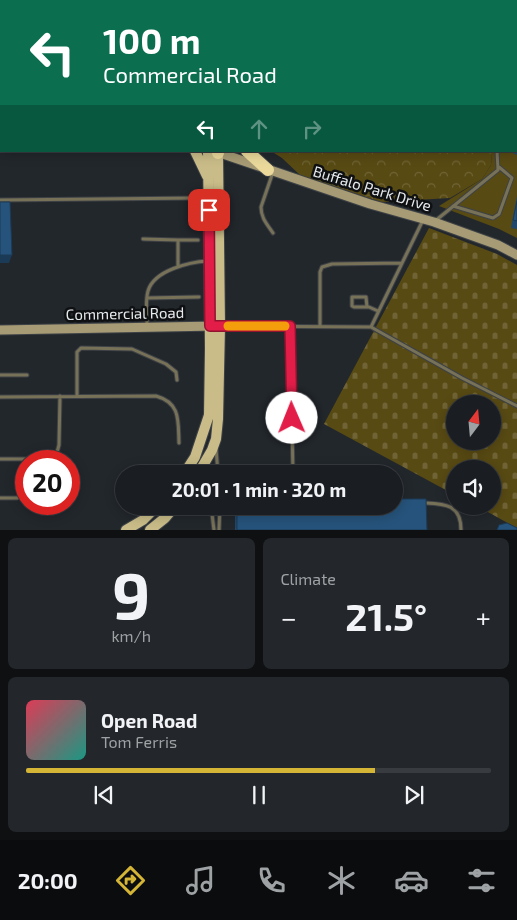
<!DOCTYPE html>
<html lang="en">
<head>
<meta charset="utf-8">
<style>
  body { margin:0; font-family:"Exo 2",sans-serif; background:#23262a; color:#f1f3f6; height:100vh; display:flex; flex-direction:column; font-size:19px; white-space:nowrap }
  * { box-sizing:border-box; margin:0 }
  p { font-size:16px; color:#9fa2a5 }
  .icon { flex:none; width:28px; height:28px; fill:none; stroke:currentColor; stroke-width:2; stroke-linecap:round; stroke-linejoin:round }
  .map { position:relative; height:530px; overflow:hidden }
  .sheet { display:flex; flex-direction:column; gap:8px; padding:8px; background:#0e1012; flex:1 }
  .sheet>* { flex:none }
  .guide { position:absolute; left:0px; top:0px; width:518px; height:152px; box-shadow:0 2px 12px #0003,0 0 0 1px #383b3f; background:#0b6e4f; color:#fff; overflow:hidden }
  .needle { width:32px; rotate:16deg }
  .controls { position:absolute; left:446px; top:395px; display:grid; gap:10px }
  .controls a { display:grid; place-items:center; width:55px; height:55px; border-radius:50%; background:#1a1d21; box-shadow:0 2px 12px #0003,0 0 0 1px #383b3f; font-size:25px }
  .speed { position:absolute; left:15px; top:450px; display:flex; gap:10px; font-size:25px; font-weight:700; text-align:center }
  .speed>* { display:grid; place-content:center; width:65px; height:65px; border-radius:50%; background:#1a1d21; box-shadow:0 2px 12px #0003,0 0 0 1px #383b3f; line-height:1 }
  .speed .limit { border:8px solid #d22; background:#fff; color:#111 }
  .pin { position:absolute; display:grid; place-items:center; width:42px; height:42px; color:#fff; margin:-21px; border-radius:10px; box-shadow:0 2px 8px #0006 }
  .me { position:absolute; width:55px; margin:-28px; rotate:359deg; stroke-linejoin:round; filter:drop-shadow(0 0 4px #0008) }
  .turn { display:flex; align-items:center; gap:18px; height:105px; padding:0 20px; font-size:22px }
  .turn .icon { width:65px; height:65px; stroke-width:2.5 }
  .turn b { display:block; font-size:35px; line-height:42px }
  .lanes { display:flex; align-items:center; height:48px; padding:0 20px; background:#0003; justify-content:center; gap:25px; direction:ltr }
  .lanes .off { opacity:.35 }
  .big { font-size:38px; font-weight:700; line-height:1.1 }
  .sheet .tile { flex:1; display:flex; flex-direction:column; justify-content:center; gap:8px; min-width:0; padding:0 18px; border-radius:8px; background:#23262a }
  .sheet .dial { align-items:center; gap:0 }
  .dial b { font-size:65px; line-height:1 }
  .song { display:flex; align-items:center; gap:15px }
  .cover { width:60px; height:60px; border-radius:8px; background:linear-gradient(135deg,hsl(350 70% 55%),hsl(170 70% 35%)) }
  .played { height:5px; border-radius:2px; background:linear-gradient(90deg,#d4b535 75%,#383b3f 75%) }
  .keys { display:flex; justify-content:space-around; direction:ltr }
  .heat { display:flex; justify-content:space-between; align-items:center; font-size:28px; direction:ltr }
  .sheet .tiles { flex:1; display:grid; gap:8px; grid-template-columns:1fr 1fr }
  .tile:last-child { grid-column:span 2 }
  .trip { position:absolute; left:115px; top:465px; width:288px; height:50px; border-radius:25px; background:#1a1d21; box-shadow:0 2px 12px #0003,0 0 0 1px #383b3f; font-weight:700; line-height:50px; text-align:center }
  .menu { display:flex; height:80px; justify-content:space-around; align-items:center; background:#0a0c0d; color:#9fa2a5 }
  .menu .icon { width:35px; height:35px }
  .menu .current { color:#d4b535 }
  .menu b { font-size:22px; color:#f1f3f6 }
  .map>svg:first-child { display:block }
  .green { fill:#584a13 }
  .forest { fill:url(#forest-crowns) }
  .cemetery { fill:url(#cemetery-stones); fill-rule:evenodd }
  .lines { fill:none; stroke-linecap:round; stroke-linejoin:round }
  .stream { stroke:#3f6c95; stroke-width:2 }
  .lane-casing { stroke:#3e4247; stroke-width:5 }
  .street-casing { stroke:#3e4247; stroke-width:8 }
  .secondary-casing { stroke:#3e4247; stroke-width:11 }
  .primary-casing { stroke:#3e4247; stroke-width:12 }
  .highway-casing { stroke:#3e4247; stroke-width:14 }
  .lane { stroke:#777158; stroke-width:3 }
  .street { stroke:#777158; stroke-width:6 }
  .secondary { stroke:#a69b74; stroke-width:9 }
  .primary { stroke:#c9bc88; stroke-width:10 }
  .highway { stroke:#ead99b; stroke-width:12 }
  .wall { fill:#21476a }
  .shaded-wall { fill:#1b3a56 }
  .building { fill:#26537b; stroke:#1b3a56 }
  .route-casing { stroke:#92132f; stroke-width:12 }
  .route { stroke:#e11d48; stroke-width:9 }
  .slow { stroke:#f59e0b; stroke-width:9 }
  .labels { text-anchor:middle; stroke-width:5; stroke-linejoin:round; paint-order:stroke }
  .street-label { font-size:15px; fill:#e7eaed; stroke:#0e1012 }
</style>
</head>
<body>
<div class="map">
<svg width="517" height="530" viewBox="0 0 517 530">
  <defs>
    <pattern id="forest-crowns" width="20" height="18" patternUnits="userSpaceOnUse" patternTransform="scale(1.25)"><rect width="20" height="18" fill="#584a13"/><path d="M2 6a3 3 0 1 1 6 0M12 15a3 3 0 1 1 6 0" fill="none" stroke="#706436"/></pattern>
    <pattern id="cemetery-stones" width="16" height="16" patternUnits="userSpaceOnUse" patternTransform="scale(1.25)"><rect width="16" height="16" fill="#584a13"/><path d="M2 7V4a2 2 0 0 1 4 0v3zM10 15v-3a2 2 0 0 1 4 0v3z" fill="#706436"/></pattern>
  </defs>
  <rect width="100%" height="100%" fill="#22272c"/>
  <path class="green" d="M517 7V238L499 229 439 206 482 179 491 165 492 151H516Z"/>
  <path class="forest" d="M227 0H517L516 9V1Z
    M271 151H492V153L491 165 482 179 450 198 381 202 300 175 282 158Z"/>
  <path class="cemetery" d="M429 228 497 254 517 265V528L477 506H492V469H455V495L324 424ZM455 404H492V441H455Z"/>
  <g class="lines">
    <path class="stream" d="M316 1 317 0
      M506 1V0"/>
    <g class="lane-casing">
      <path id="lane" d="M136 0V1
        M0 37H1
        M516 65 517 64
        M0 200 197 198
        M453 206 493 218 499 214 512 178 499 167
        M435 221 498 170 497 151
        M273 233C267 224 261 218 261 207L273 172
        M143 239 178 240V267
        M178 240H198
        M147 298 199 297
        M367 307 366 297H352V306L354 307H369L378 311
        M147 326C147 315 145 302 148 291 154 270 190 262 208 261
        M223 326 371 327 423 220
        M290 326 293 474
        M320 326V272L322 267 332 264 402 263
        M371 327 462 378 517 406
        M0 375H27
        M77 396V352L81 348 132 349 166 364 176 372 177 380
        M0 397 156 396C181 403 178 421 179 443
        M216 448 218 474
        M0 459H51L56 456 59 445 60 396
        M0 498H17L26 495
        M424 503C445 504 461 504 461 530
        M211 506 214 530
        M219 530 220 506"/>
    </g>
    <g class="street-casing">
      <path id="street" d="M0 131H1"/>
    </g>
    <g class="secondary-casing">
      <path id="secondary" d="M6 0 8 1
        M214 151 370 204 434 222 498 245 517 255
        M0 330 217 326"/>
    </g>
    <g class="primary-casing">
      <path id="primary" d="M195 151 207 176
        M184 474 195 457 209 415 210 348 208 151
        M198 474 212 450 216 439 218 419 220 326 218 153
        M126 530 143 520 157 506
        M150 530 165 518 175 506"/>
    </g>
    <g class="highway-casing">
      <path id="highway" d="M217 0V1
        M218 151V153
        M247 151 268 170"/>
    </g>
    <use href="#lane" class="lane"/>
    <use href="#street" class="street"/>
    <use href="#secondary" class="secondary"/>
    <use href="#primary" class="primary"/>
    <use href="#highway" class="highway"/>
  </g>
  <path class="wall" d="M516 135H517V155L508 151H516Z
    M517 196V229L511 228Z
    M235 506H394L427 530H235Z"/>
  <path class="shaded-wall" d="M0 255H12L9 263H0Z"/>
  <path class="building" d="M516 135H517V149L516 148Z
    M517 201V221L513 220Z
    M0 202H10L12 255H0Z
    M394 499H426L427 530H237V506H394Z
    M507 523 517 528V530H497L499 525Z"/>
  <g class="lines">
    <g class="route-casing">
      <path id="route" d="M209 210 210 326H290L292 418"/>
    </g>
    <use href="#route" class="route"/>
    <path class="slow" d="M228 326H285"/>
  </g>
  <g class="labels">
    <g class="street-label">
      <text transform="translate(372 189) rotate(17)" y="5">Buffalo Park Drive</text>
      <text transform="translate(125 314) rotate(-1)" y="5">Commercial Road</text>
    </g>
  </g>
</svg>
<div class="controls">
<a><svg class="needle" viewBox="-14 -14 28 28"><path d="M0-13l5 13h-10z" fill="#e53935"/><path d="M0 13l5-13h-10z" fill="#9fa2a5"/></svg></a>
<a><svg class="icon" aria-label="sound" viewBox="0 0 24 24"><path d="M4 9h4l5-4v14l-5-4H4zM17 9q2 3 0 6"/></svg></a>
</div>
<div class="speed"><div class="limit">20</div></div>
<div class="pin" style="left:209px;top:210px;background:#d93025"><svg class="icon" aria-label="arrive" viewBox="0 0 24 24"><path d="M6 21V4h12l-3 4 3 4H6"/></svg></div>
<svg class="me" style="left:292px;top:418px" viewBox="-20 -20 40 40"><circle r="19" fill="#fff"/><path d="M0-13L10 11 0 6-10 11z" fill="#e11d48"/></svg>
<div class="trip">20:01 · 1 min · 320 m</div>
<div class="guide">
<div class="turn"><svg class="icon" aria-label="left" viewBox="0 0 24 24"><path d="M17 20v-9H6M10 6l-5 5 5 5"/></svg><div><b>100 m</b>Commercial Road</div></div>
<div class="lanes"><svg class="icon" aria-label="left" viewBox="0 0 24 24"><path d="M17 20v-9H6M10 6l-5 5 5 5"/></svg><svg class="icon off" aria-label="ahead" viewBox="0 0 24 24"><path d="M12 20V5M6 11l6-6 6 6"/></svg><svg class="icon off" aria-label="right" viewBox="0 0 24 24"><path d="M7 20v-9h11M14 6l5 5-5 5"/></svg></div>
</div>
</div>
<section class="sheet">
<div class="tiles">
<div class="tile dial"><b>9</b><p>km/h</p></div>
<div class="tile"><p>Climate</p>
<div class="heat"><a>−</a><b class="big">21.5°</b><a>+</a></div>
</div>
<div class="tile">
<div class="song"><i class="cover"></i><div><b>Open Road</b><p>Tom Ferris</p></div></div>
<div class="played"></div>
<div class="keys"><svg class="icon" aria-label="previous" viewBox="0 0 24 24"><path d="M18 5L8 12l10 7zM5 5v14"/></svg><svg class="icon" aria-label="pause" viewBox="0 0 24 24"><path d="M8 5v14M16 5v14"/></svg><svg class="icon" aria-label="next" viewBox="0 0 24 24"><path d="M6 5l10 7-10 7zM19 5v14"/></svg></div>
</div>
</div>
</section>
<nav class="menu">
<b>20:00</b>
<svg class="icon current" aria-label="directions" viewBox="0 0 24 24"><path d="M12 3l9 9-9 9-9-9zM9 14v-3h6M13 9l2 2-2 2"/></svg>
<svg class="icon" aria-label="music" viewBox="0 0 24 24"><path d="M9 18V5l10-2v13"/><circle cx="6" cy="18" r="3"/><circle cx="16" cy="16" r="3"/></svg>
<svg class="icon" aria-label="phone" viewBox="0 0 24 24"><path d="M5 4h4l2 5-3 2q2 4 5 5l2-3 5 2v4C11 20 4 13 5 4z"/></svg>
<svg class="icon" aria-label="climate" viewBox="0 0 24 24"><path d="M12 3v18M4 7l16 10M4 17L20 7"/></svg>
<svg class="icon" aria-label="car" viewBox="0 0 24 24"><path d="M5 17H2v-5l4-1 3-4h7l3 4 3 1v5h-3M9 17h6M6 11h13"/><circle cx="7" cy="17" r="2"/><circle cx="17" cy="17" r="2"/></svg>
<svg class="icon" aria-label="filters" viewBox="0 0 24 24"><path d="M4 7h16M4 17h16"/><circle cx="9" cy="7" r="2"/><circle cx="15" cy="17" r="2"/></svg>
</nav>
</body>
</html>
